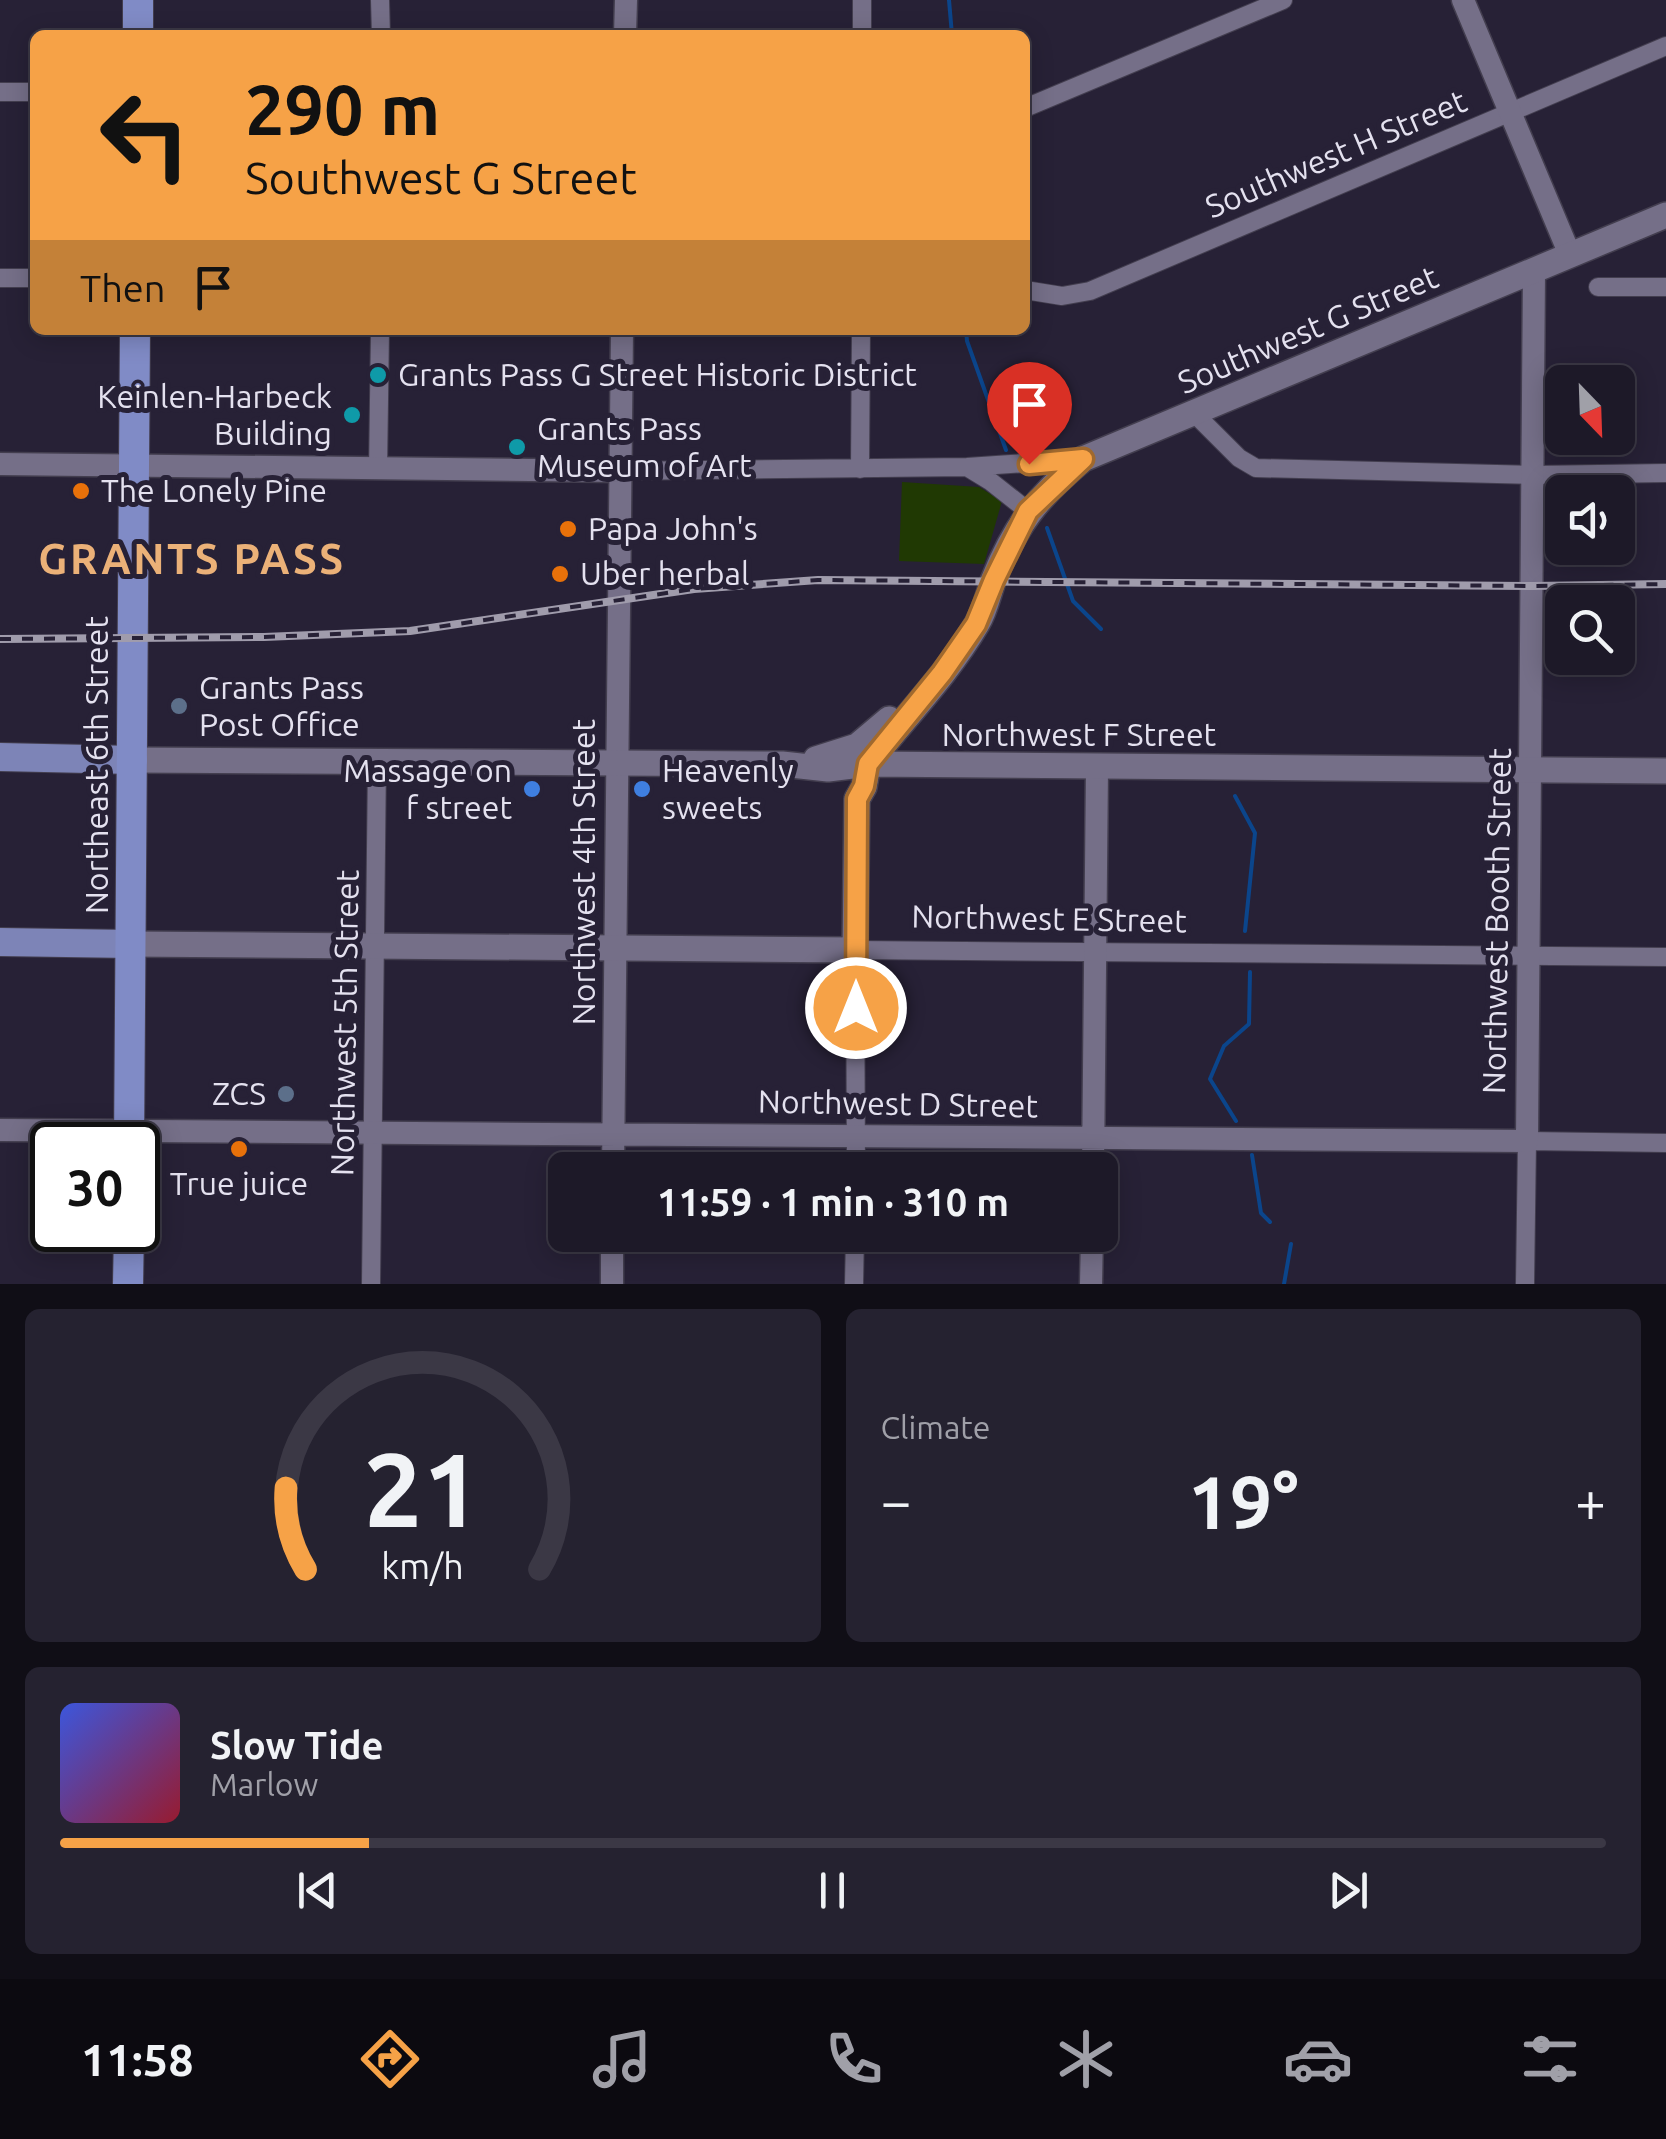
<!DOCTYPE html>
<html lang="en">
<head>
<meta charset="utf-8">
<style>
  body { margin:0; font-family:Ubuntu,sans-serif; background:#252230; color:#f1f3f6; height:100vh; display:flex; flex-direction:column; font-size:38px; white-space:nowrap }
  * { box-sizing:border-box; margin:0 }
  p { font-size:32px; color:#a0a0a8 }
  .icon { flex:none; width:55px; height:55px; fill:none; stroke:currentColor; stroke-width:2; stroke-linecap:round; stroke-linejoin:round }
  .map { position:relative; height:1284px; overflow:hidden }
  .drawer { display:flex; flex-direction:column; gap:25px; padding:25px; background:#100e16; flex:1 }
  .drawer>* { flex:none }
  .guide { position:absolute; left:30px; top:30px; width:1000px; height:305px; border-radius:15px; box-shadow:0 5px 25px #0003,0 0 0 2px #3b3845; background:#f6a247; color:#111; overflow:hidden }
  .needle { width:65px; rotate:157deg }
  .tools { position:absolute; left:1545px; top:365px; display:grid; gap:20px }
  .tools a { display:grid; place-items:center; width:90px; height:90px; border-radius:15px; background:#1d1928; box-shadow:0 5px 25px #0003,0 0 0 2px #3b3845; font-size:50px }
  .speed { position:absolute; left:30px; top:1122px; display:flex; gap:20px; font-size:50px; font-weight:700; text-align:center }
  .speed>* { display:grid; place-content:center; width:130px; height:130px; border-radius:50%; background:#1d1928; box-shadow:0 5px 25px #0003,0 0 0 2px #3b3845; line-height:1 }
  .speed .limit { border:5px solid #111; border-radius:15px; background:#fff; color:#111 }
  .pin { position:absolute; display:grid; place-items:center; width:85px; height:85px; color:#fff; margin:-102px -42px; border-radius:50% 50% 50% 0; rotate:-45deg; box-shadow:0 0 10px #0007 }
  .pin .icon { rotate:45deg }
  .me { position:absolute; width:110px; margin:-55px; rotate:0deg; stroke-linejoin:round; filter:drop-shadow(0 0 8px #0008) }
  .turn { display:flex; align-items:center; gap:35px; height:210px; padding:0 50px; font-size:45px }
  .turn .icon { width:130px; height:130px; stroke-width:2.5 }
  .turn b { display:block; font-size:70px; line-height:85px }
  .then { display:flex; align-items:center; height:95px; padding:0 50px; background:#0003; gap:20px; font-size:38px }
  .big { font-size:75px; font-weight:700; line-height:1.1 }
  .drawer .widget { flex:1; display:flex; flex-direction:column; justify-content:center; gap:15px; min-width:0; padding:0 35px; border-radius:15px; background:#252230 }
  .drawer .dial { align-items:center; gap:0 }
  .dial svg { height:260px; overflow:visible; fill:none; stroke:#3b3845; stroke-width:7; stroke-linecap:round; text-anchor:middle }
  .dial text { fill:#f1f3f6; stroke:none }
  .song { display:flex; align-items:center; gap:30px }
  .cover { width:120px; height:120px; border-radius:15px; background:linear-gradient(135deg,hsl(230 70% 55%),hsl(350 70% 35%)) }
  .played { height:10px; border-radius:5px; background:linear-gradient(90deg,#f6a247 20%,#3b3845 20%) }
  .keys { display:flex; justify-content:space-around; direction:ltr }
  .heat { display:flex; justify-content:space-between; align-items:center; font-size:55px; direction:ltr }
  .drawer .tiles { flex:1; display:grid; gap:25px; grid-template-columns:1fr 1fr }
  .widget:last-child { grid-column:span 2 }
  .trip { position:absolute; left:548px; top:1152px; width:570px; height:100px; border-radius:15px; background:#1d1928; box-shadow:0 5px 25px #0003,0 0 0 2px #3b3845; font-weight:700; line-height:100px; text-align:center }
  .dock { display:flex; height:160px; justify-content:space-around; align-items:center; background:#0c0a10; color:#a0a0a8 }
  .dock .icon { width:70px; height:70px }
  .dock .selected { color:#f6a247 }
  .dock b { font-size:45px; color:#f1f3f6 }
  .map>svg:first-child { display:block }
  .green { fill:#203903 }
  .lines { fill:none; stroke-linecap:round; stroke-linejoin:round }
  .stream { stroke:#0b458b; stroke-width:4 }
  .minor-casing { stroke:#433e4f; stroke-width:20 }
  .tertiary-casing { stroke:#433e4f; stroke-width:25 }
  .secondary-casing { stroke:#433e4f; stroke-width:28 }
  .primary-casing { stroke:#433e4f; stroke-width:30 }
  .trunk-casing { stroke:#433e4f; stroke-width:32 }
  .minor { stroke:#756f88; stroke-width:18 }
  .tertiary { stroke:#756f88; stroke-width:22 }
  .secondary { stroke:#756f88; stroke-width:25 }
  .primary { stroke:#7d84b7; stroke-width:28 }
  .trunk { stroke:#808bc6; stroke-width:30 }
  .rail-casing { stroke:#a09cac; stroke-width:8 }
  .rail { stroke:#272136; stroke-width:4; stroke-dasharray:11; stroke-linecap:butt }
  .route-casing { stroke:#a0692e; stroke-width:25 }
  .route { stroke:#f6a247; stroke-width:18 }
  .culture-dot { fill:#0f9aa8; stroke:#272136; stroke-width:4 }
  .food-dot { fill:#e8710a; stroke:#272136; stroke-width:4 }
  .service-dot { fill:#5c6f8a; stroke:#272136; stroke-width:4 }
  .shop-dot { fill:#3f7fe0; stroke:#272136; stroke-width:4 }
  .labels { text-anchor:middle; stroke-width:10; stroke-linejoin:round; paint-order:stroke }
  .street-label { font-size:32px; fill:#e4e1ef; stroke:#272136 }
  .poi-label { font-size:32px; fill:#e4e1ef; stroke:#272136; text-anchor:start }
  .district-label { font-size:42px; font-weight:bold; letter-spacing:2.5px; fill:#ebb178; stroke:#272136 }
</style>
</head>
<body>
<div class="map">
<svg width="1666" height="1284" viewBox="0 0 1666 1284">
  <rect width="100%" height="100%" fill="#272136"/>
  <path class="green" d="M902 482 979 487 1002 501 984 564 899 561Z"/>
  <g class="lines">
    <path class="stream" d="M949 0 952 35
      M966 330 967 341 1006 450
      M1047 528 1073 601 1101 629
      M1235 796 1255 833 1245 931
      M1236 1121 1210 1079 1224 1046 1249 1024 1250 972
      M1252 1155 1261 1213 1270 1222
      M1284 1284 1291 1244"/>
    <g class="minor-casing">
      <path id="minor" d="M380 0 381 35
        M862 35V0
        M0 92H35
        M1025 108 1283 0
        M0 278H35
        M1598 287H1666
        M1025 290 1062 296 1090 291 1666 46
        M1194 413 1239 458 1256 468 1532 475 1666 473
        M967 467 990 481 1028 511
        M860 469 861 330
        M378 470 380 330
        M621 471 967 467 1083 459
        M856 1170 855 950 1666 957
        M371 1284 377 762
        M854 1284 855 1235
        M1525 1284 1527 1141 1666 1143"/>
    </g>
    <g class="tertiary-casing">
      <path id="tertiary" d="M1463 0 1570 255
        M625 35 626 0
        M0 464 621 471
        M0 1130 1527 1141 1534 271
        M613 1170 622 330
        M1093 1170 1097 768
        M612 1284V1235
        M1091 1284 1092 1235"/>
    </g>
    <g class="secondary-casing">
      <path id="secondary" d="M816 759 857 746 889 719
        M133 760 782 764 828 769 868 764 1666 771
        M131 944 855 950 857 799 864 787 868 764C904 718 947 675 977 624 985 611 988 596 993 581 1014 527 1038 496 1083 459L1666 215"/>
    </g>
    <g class="primary-casing">
      <path id="primary" d="M0 757 133 760
        M0 942 131 944"/>
    </g>
    <g class="trunk-casing">
      <path id="trunk" d="M138 35V0
        M129 1145 135 330
        M128 1284 129 1230"/>
    </g>
    <use href="#minor" class="minor"/>
    <use href="#tertiary" class="tertiary"/>
    <use href="#secondary" class="secondary"/>
    <use href="#primary" class="primary"/>
    <use href="#trunk" class="trunk"/>
    <g class="rail-casing">
      <path id="rail" d="M0 639 264 637 410 631 694 589 818 580 1533 586 1666 584"/>
    </g>
    <use href="#rail" class="rail"/>
  </g>
  <g class="lines">
    <g class="route-casing">
      <path id="route" d="M856 1008 857 799 864 786 868 764 942 673 976 624 994 580 1028 511 1083 459 1029 464"/>
    </g>
    <use href="#route" class="route"/>
  </g>
  <g class="culture-dot">
    <circle cx="378" cy="375" r="10"/>
    <circle cx="352" cy="415" r="10"/>
    <circle cx="517" cy="447" r="10"/>
  </g>
  <g class="food-dot">
    <circle cx="81" cy="491" r="10"/>
    <circle cx="568" cy="529" r="10"/>
    <circle cx="560" cy="574" r="10"/>
    <circle cx="239" cy="1149" r="10"/>
  </g>
  <g class="service-dot">
    <circle cx="179" cy="706" r="10"/>
    <circle cx="286" cy="1094" r="10"/>
  </g>
  <g class="shop-dot">
    <circle cx="532" cy="789" r="10"/>
    <circle cx="642" cy="789" r="10"/>
  </g>
  <g class="labels">
    <g class="street-label">
      <text transform="translate(1336 154) rotate(-23)" y="11">Southwest H Street</text>
      <text transform="translate(1308 330) rotate(-23)" y="11">Southwest G Street</text>
      <text x="1079" y="746">Northwest F Street</text>
      <text transform="translate(97 765) rotate(-90)" y="11">Northeast 6th Street</text>
      <text transform="translate(584 872) rotate(-90)" y="11">Northwest 4th Street</text>
      <text transform="translate(1049 919) rotate(1)" y="11">Northwest E Street</text>
      <text transform="translate(1497 921) rotate(-89)" y="11">Northwest Booth Street</text>
      <text transform="translate(345 1023) rotate(-89)" y="11">Northwest 5th Street</text>
      <text transform="translate(898 1104) rotate(1)" y="11">Northwest D Street</text>
    </g>
    <g class="poi-label">
      <text x="398" y="386">Grants Pass G Street Historic District</text>
      <text x="332" y="408" text-anchor="end">Keinlen-Harbeck<tspan x="332" dy="37">Building</tspan></text>
      <text x="537" y="440">Grants Pass<tspan x="537" dy="37">Museum of Art</tspan></text>
      <text x="101" y="502">The Lonely Pine</text>
      <text x="588" y="540">Papa John's</text>
      <text x="580" y="585">Uber herbal</text>
      <text x="199" y="699">Grants Pass<tspan x="199" dy="37">Post Office</tspan></text>
      <text x="512" y="782" text-anchor="end">Massage on<tspan x="512" dy="37">f street</tspan></text>
      <text x="662" y="782">Heavenly<tspan x="662" dy="37">sweets</tspan></text>
      <text x="266" y="1105" text-anchor="end">ZCS</text>
      <text x="239" y="1195" text-anchor="middle">True juice</text>
    </g>
    <g class="district-label">
      <text x="192" y="574">GRANTS PASS</text>
    </g>
  </g>
</svg>
<div class="tools">
<a><svg class="needle" viewBox="-14 -14 28 28"><path d="M0-13l5 13h-10z" fill="#e53935"/><path d="M0 13l5-13h-10z" fill="#a0a0a8"/></svg></a>
<a><svg class="icon" aria-label="sound" viewBox="0 0 24 24"><path d="M4 9h4l5-4v14l-5-4H4zM17 9q2 3 0 6"/></svg></a>
<a><svg class="icon" aria-label="search" viewBox="0 0 24 24"><circle cx="10" cy="10" r="6"/><path d="M15 15l6 6"/></svg></a>
</div>
<div class="speed"><div class="limit">30</div></div>
<div class="pin" style="left:1029px;top:464px;background:#d93025"><svg class="icon" aria-label="arrive" viewBox="0 0 24 24"><path d="M6 21V4h12l-3 4 3 4H6"/></svg></div>
<svg class="me" style="left:856px;top:1008px" viewBox="-20 -20 40 40"><circle r="17" fill="#f6a247" stroke="#fff" stroke-width="3"/><path d="M0-11L8 9 0 5-8 9z" fill="#fff"/></svg>
<div class="trip">11:59 · 1 min · 310 m</div>
<div class="guide">
<div class="turn"><svg class="icon" aria-label="left" viewBox="0 0 24 24"><path d="M17 20v-9H6M10 6l-5 5 5 5"/></svg><div><b>290 m</b>Southwest G Street</div></div>
<div class="then">Then<svg class="icon" aria-label="arrive" viewBox="0 0 24 24"><path d="M6 21V4h12l-3 4 3 4H6"/></svg></div>
</div>
</div>
<section class="drawer">
<div class="tiles">
<div class="widget dial"><svg viewBox="0 0 100 80">
<path d="M14 69A42 42 0 1 1 86 69"/>
<path d="M14 69A42 42 0 0 1 8 44" stroke="#f6a247"/>
<text x="50" y="56" font-size="32" font-weight="700">21</text>
<text x="50" y="72" font-size="11">km/h</text>
</svg></div>
<div class="widget"><p>Climate</p>
<div class="heat"><a>−</a><b class="big">19°</b><a>+</a></div>
</div>
<div class="widget">
<div class="song"><i class="cover"></i><div><b>Slow Tide</b><p>Marlow</p></div></div>
<div class="played"></div>
<div class="keys"><svg class="icon" aria-label="previous" viewBox="0 0 24 24"><path d="M18 5L8 12l10 7zM5 5v14"/></svg><svg class="icon" aria-label="pause" viewBox="0 0 24 24"><path d="M8 5v14M16 5v14"/></svg><svg class="icon" aria-label="next" viewBox="0 0 24 24"><path d="M6 5l10 7-10 7zM19 5v14"/></svg></div>
</div>
</div>
</section>
<nav class="dock">
<b>11:58</b>
<svg class="icon selected" aria-label="directions" viewBox="0 0 24 24"><path d="M12 3l9 9-9 9-9-9zM9 14v-3h6M13 9l2 2-2 2"/></svg>
<svg class="icon" aria-label="music" viewBox="0 0 24 24"><path d="M9 18V5l10-2v13"/><circle cx="6" cy="18" r="3"/><circle cx="16" cy="16" r="3"/></svg>
<svg class="icon" aria-label="phone" viewBox="0 0 24 24"><path d="M5 4h4l2 5-3 2q2 4 5 5l2-3 5 2v4C11 20 4 13 5 4z"/></svg>
<svg class="icon" aria-label="climate" viewBox="0 0 24 24"><path d="M12 3v18M4 7l16 10M4 17L20 7"/></svg>
<svg class="icon" aria-label="car" viewBox="0 0 24 24"><path d="M5 17H2v-5l4-1 3-4h7l3 4 3 1v5h-3M9 17h6M6 11h13"/><circle cx="7" cy="17" r="2"/><circle cx="17" cy="17" r="2"/></svg>
<svg class="icon" aria-label="filters" viewBox="0 0 24 24"><path d="M4 7h16M4 17h16"/><circle cx="9" cy="7" r="2"/><circle cx="15" cy="17" r="2"/></svg>
</nav>
</body>
</html>
